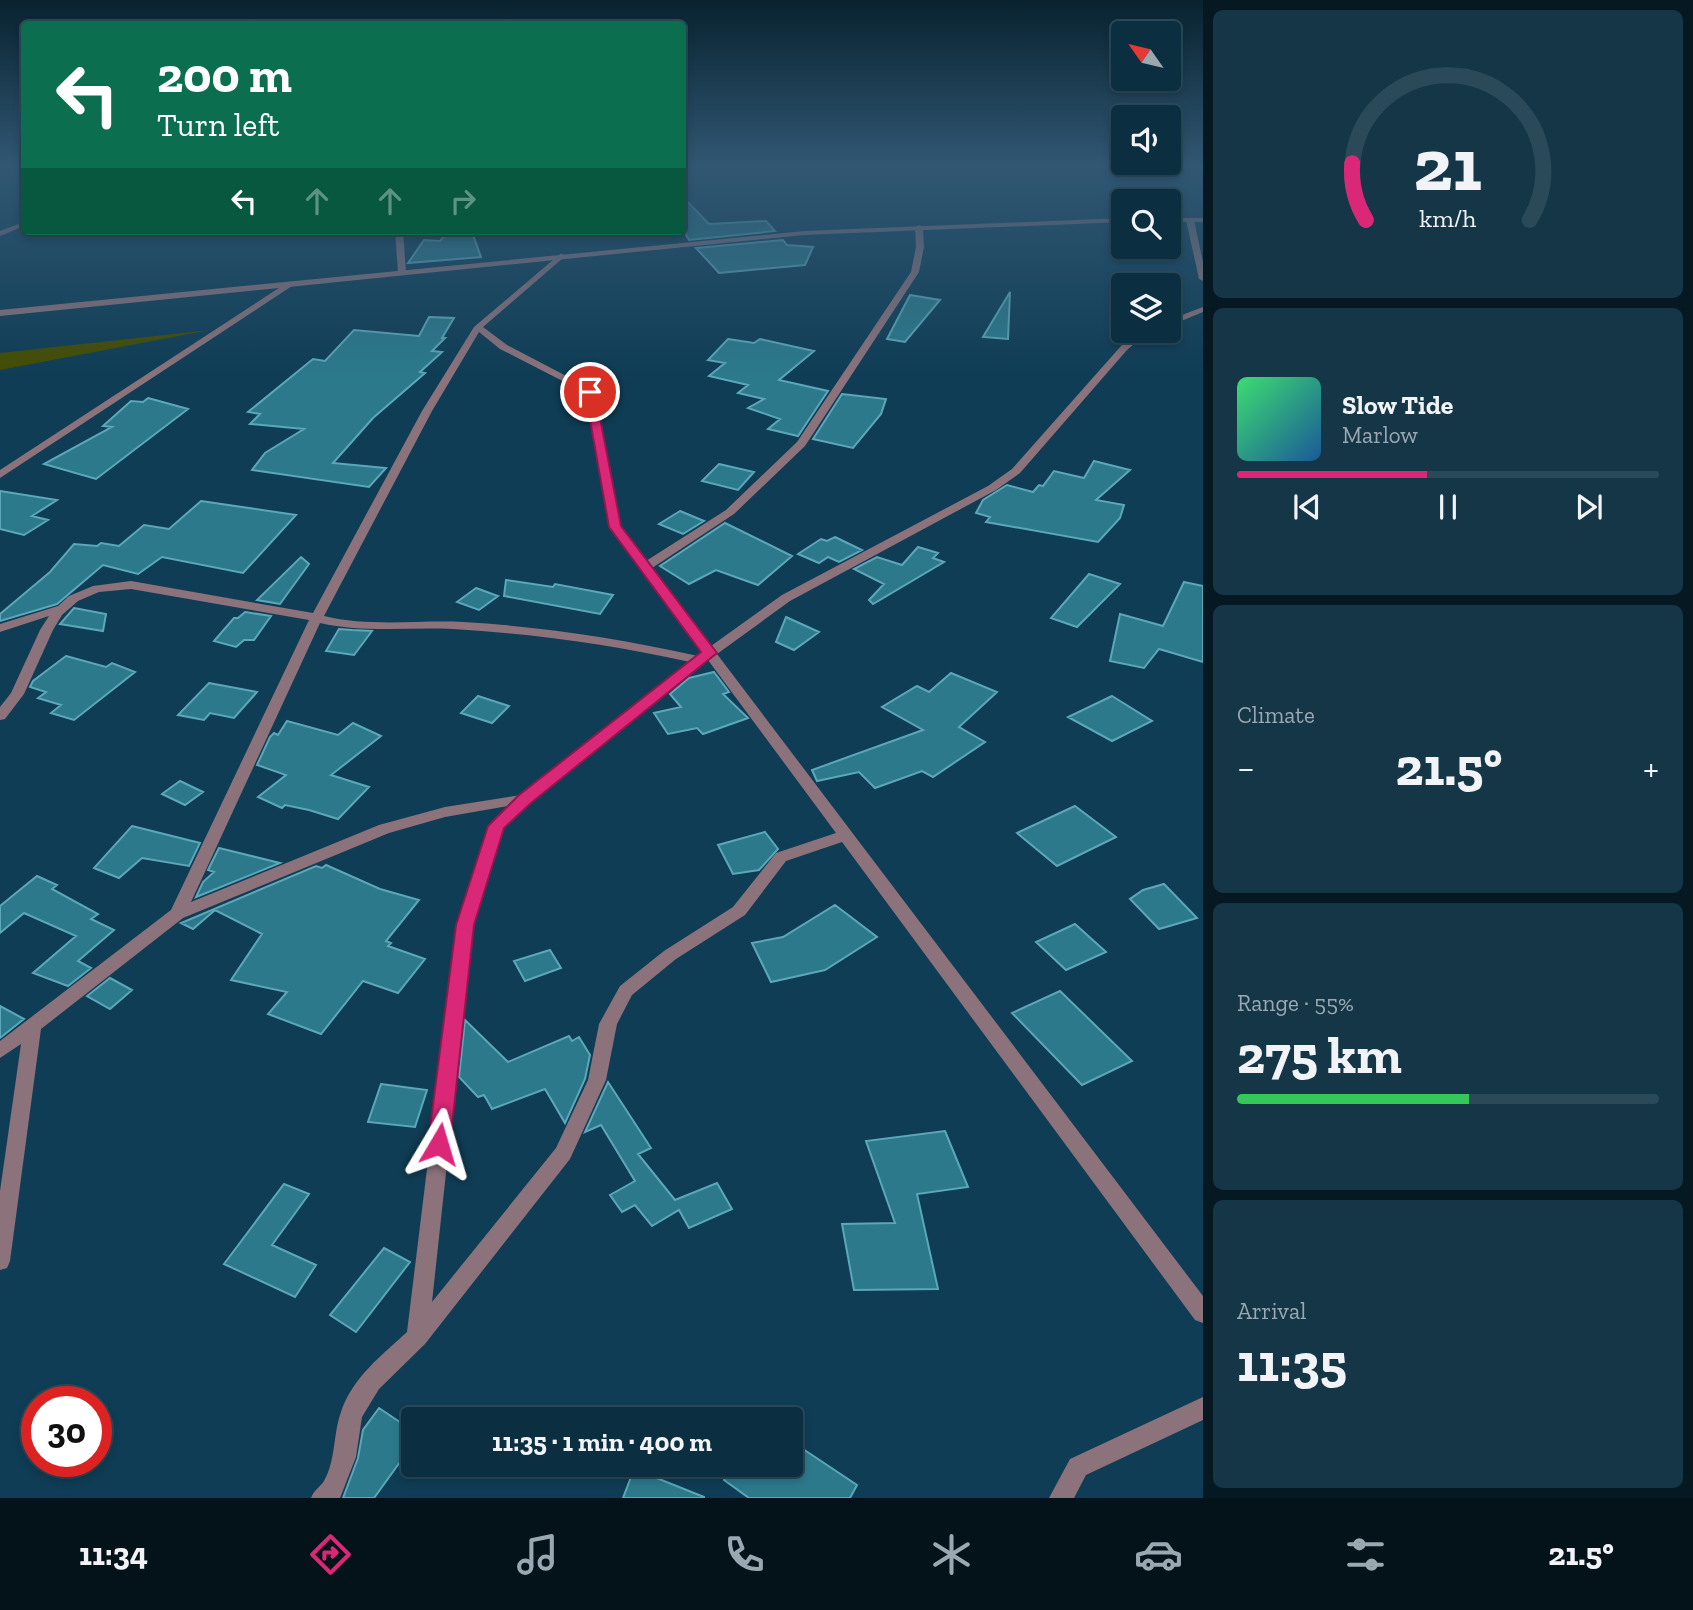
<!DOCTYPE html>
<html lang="en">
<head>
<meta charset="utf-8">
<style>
  body { margin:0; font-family:"Zilla Slab",serif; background:#143647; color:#f1f3f6; height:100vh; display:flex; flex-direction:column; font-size:26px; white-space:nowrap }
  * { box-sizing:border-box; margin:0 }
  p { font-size:23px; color:#9aa8b1 }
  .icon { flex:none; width:38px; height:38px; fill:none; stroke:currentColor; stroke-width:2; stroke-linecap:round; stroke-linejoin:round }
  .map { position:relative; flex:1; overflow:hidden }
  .details { display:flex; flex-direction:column; gap:10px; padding:10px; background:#061923; width:490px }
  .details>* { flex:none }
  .top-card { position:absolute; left:21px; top:21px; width:665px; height:214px; border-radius:7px; box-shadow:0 4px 10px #0003,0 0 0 2px #2b4a59; background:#0b6e4f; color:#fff; overflow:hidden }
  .needle { width:46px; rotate:304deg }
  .tools { position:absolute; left:1111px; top:21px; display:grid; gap:14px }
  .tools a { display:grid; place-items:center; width:70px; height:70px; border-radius:7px; background:#0b2e40; box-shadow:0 4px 10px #0003,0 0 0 2px #2b4a59; font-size:35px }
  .speed { position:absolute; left:21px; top:1386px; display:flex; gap:14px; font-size:35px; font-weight:700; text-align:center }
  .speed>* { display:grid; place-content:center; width:91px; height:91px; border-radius:50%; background:#0b2e40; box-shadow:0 4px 10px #0003,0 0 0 2px #2b4a59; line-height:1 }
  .speed .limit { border:10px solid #d22; background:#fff; color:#111 }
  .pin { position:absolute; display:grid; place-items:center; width:60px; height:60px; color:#fff; margin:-30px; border:4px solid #fff; border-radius:50%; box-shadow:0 2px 7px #0007 }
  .me { position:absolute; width:77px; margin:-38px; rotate:7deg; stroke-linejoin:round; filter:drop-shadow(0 0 5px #0008) }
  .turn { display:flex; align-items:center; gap:24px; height:147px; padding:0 21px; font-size:32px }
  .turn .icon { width:91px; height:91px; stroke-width:2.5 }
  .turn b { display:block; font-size:49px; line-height:60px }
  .lanes { display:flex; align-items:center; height:66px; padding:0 21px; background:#0003; justify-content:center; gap:35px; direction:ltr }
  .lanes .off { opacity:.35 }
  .big { font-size:52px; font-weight:700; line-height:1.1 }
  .details .widget { flex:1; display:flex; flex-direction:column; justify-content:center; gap:10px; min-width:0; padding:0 24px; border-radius:10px; background:#143647 }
  .details .dial { align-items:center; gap:0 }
  .dial svg { height:182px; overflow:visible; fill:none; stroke:#2b4a59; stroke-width:7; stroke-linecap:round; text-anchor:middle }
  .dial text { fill:#f1f3f6; stroke:none }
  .song { display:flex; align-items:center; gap:21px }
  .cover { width:84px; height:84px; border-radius:10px; background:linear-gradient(135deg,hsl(140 70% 55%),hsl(210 70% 35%)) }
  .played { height:7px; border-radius:4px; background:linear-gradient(90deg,#db2777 45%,#2b4a59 45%) }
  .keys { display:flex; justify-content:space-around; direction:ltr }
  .heat { display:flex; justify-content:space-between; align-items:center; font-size:38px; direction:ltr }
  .charge { height:10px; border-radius:5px; background:linear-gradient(90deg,#34c759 55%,#2b4a59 0) }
  .trip { position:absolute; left:401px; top:1407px; width:402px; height:70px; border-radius:7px; background:#0b2e40; box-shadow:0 4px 10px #0003,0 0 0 2px #2b4a59; font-weight:700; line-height:70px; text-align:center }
  .tabs { display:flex; height:112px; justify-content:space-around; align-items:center; background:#04121a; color:#9aa8b1 }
  .tabs .icon { width:49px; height:49px }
  .tabs .current { color:#db2777 }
  .tabs b { font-size:32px; color:#f1f3f6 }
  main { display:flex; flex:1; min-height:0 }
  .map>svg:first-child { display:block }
  .green { fill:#454d00 }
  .building { fill:#2c798b; stroke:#5ca7ba; stroke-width:2 }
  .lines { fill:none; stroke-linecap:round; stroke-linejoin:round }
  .minor { fill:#8c727b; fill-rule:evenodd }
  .tertiary { fill:#8c727b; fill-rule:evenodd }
  .route { fill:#db2777; stroke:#8e194d; stroke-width:2 }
</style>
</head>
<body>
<main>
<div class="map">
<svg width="1203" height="1498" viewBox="0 0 1203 1498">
  <rect width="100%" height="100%" fill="#0f3d55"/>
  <path class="green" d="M210 330 0 370V353Z"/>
  <path class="building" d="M682 196 709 224 766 221 775 231 689 240 682 228Z
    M446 234 473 235 481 257 408 263 424 240 440 241Z
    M783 240 787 245 813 247 805 265 719 273 696 248Z
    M1010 292 1008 339 983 337Z
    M910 295 940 300 905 342 887 339Z
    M429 317 454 318 442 338H445L432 351 442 352 420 372 425 373 373 418 333 463 386 468 369 487 252 470 265 453 304 429 250 424 260 414 248 412 313 359 325 361 354 330 419 336Z
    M728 339 754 343 760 339 814 351 779 380 828 391 798 436 768 429 780 419 748 408 764 399 738 393 748 385 709 376 725 363 708 360Z
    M842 394 886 399 881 414 853 448 813 439Z
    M148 398 188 409 96 479 44 464 112 427 103 426 131 401 143 402Z
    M1094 461 1130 470 1096 500 1124 505 1120 518 1098 542 986 522 990 517 976 513 983 500 1007 485 1033 492 1039 485 1043 486 1054 471 1084 478Z
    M719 464 754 472 738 490 702 481Z
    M0 491 57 500 32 516 48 520 24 535 0 529Z
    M201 501 296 515 243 573 162 557 138 574 103 565 57 604 0 621V614L50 572 74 544 97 546 101 543 119 546 144 525 169 529Z
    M680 511 704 521 683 534 659 524Z
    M725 523 792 556 758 585 716 570 689 584 660 566Z
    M835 537 862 550 839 562 828 557 819 563 798 554 821 539 827 541Z
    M918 547 938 553 933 558 944 562 873 604 869 600 884 584 854 569 877 557 902 565Z
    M301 557 309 564 280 604 257 600Z
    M1089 574 1120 584 1077 627 1051 618Z
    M506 580 553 587 555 584 613 595 600 614 504 596Z
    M1184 582 1203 586V662L1159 649 1144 668 1110 661 1120 614 1163 626Z
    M476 588 498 596 479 610 457 602Z
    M74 608 106 614 103 631 60 624Z
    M245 612 271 616 254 640H244L236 647 214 641 234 618H238Z
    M786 617 819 632 794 650 776 642Z
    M339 629 352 630 372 631 354 655 326 651Z
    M66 656 106 667 112 663 135 672 74 720 51 713 61 705 38 698 46 692 30 687 33 681Z
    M714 672 729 692 723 694 748 718 703 734 697 728 668 734 654 713 681 707 670 694 689 678Z
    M951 673 997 692 959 727 985 742 933 777 922 771 875 788 859 772 817 781 812 770 923 730 882 707 917 686 929 692Z
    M209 683 257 692 234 718 210 713 204 720 178 715Z
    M478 696 509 706 492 723 461 713Z
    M1112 696 1152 721 1112 741 1068 717Z
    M287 721 338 735 353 723 381 736 331 775 369 787 338 819 309 810 285 805 282 808 258 797 286 775 257 765 270 737 274 733 278 735Z
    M180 781 203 792 185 805 162 794Z
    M1075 806 1116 837 1057 866 1017 833Z
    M132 826 200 843 189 866 142 858 119 878 94 868Z
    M765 832 778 849 759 870 733 874 718 845Z
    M219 848 280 863 196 897 203 882 214 872 208 870Z
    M326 865 380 889 419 900 386 941 391 943 388 946 425 959 398 993 363 981 321 1034 268 1014 287 992 231 980 262 934 215 910 193 929 181 923 316 866 322 868Z
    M37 876 57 885 52 889 98 914 91 919 114 930 78 961 91 968 68 986 33 973 76 936 24 913 0 933V906Z
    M1164 884 1197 918 1159 929 1130 899 1143 890Z
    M835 905 877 937 825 970 771 982 752 943 783 937Z
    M1075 924 1106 952 1066 970 1036 942Z
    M550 950 561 968 525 981 514 961Z
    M110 978 132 990 110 1009 87 996Z
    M1060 991 1132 1061 1082 1085 1012 1013Z
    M0 1006 24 1019 0 1038Z
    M465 1020 508 1062 569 1036 572 1041 579 1037 590 1055 585 1079 565 1123 545 1089 492 1109 484 1095 478 1097 459 1077Z
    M608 1082 651 1148 638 1154 675 1200 717 1183 732 1209 689 1228 679 1210 652 1226 635 1205 622 1212 610 1195 635 1181 601 1125 585 1132Z
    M381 1084 427 1090 415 1127 368 1122Z
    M945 1131 968 1187 917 1194 938 1289 854 1290 842 1224 895 1223 866 1141Z
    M284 1184 309 1194 272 1245 316 1265 295 1297 224 1264Z
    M384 1248 410 1262 356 1332 330 1315Z
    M379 1408 413 1431V1444L374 1498H343L358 1458 363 1430Z
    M791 1441 857 1485 850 1498H749L724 1480 734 1465H791Z
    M634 1469 704 1497V1498H623Z"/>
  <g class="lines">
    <path class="minor" d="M1190 218 1194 220 1203 262V281L1199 279 1186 220Z
      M24 222V226L0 236V231Z
      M919 225 923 227 924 247 919 272 805 446 734 514 652 568 711 646 782 595 988 486 1012 469 1121 346C1132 337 1139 331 1154 331L1141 338 1127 350 1020 473 996 490 790 601 717 654 1203 1296V1323L1195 1320 842 842 786 861 745 915 676 959 632 995 617 1024 606 1080 570 1159 425 1344 379 1389 362 1417 356 1457 340 1498H311C314 1490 320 1487 324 1481 336 1460 333 1434 341 1412 352 1378 382 1355 407 1332L457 924 489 826 508 806 445 817 389 833 183 918 41 1029 10 1261 7 1268 0 1270V1191L21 1044 0 1058V1041L171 910 309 620 131 589 99 592 78 601 62 615 53 630 24 694 5 719 0 720V707L11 693 40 630 49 616 0 632V624L58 606 69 596 93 586 131 581 313 613 422 411 474 327 560 254H563V258L483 327 507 345 593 390 621 527 646 561 726 510 797 442 911 272 916 247 915 227ZM479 332 500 349 586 393 609 527 702 653 698 656C617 638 546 627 463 622 417 620 368 627 324 616L432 411ZM320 623C363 633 409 627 453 629 536 634 608 644 690 662L521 795 445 807 379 825 191 902ZM708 660 836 833 776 853 733 907 664 951 620 986 599 1024 588 1080 556 1148 432 1302 473 924 503 828 530 802Z
      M395 231H403L406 272 402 274 398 272Z
      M288 282 295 284 0 478V470Z
      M1203 307V312L1169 326V320Z
      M1203 1397V1420L1086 1475 1074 1498H1049L1070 1459Z"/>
    <path class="tertiary" d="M1124 218V222L804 235 0 316V310L804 231Z
      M1169 218H1203V222H1169Z"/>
  </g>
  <linearGradient id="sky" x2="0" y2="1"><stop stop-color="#08222f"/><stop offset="0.44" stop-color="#315773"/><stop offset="1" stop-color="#315773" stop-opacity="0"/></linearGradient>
  <rect width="1203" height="376" fill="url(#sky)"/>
  <path class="route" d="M590 388 595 392 621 526 717 653 531 803 504 828 474 925 450 1144 447 1151 439 1153 432 1151 428 1144 456 925 488 826 519 795 701 652 609 527 585 392Z"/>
</svg>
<div class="tools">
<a><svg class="needle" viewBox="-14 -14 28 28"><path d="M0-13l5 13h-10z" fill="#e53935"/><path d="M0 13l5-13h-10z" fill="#9aa8b1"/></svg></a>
<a><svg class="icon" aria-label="sound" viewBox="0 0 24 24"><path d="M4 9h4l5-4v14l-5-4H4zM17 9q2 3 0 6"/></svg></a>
<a><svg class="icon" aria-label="search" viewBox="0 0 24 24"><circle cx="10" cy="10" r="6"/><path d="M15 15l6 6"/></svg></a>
<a><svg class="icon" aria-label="layers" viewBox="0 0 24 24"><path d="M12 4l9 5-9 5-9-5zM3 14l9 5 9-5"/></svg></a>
</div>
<div class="speed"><div class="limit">30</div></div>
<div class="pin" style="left:590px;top:392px;background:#d93025"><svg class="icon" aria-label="arrive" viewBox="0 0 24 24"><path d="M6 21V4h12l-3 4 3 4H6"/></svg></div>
<svg class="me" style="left:439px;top:1144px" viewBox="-20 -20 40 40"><path d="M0-17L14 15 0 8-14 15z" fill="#db2777" stroke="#fff" stroke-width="4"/></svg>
<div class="trip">11:35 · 1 min · 400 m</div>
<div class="top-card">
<div class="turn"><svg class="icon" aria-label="left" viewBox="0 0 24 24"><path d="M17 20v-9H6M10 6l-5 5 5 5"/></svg><div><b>200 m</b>Turn left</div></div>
<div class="lanes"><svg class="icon" aria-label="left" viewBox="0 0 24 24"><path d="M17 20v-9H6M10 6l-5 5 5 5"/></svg><svg class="icon off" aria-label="ahead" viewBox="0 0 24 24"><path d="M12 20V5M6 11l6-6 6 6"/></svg><svg class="icon off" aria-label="ahead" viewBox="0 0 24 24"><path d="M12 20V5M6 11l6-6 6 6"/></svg><svg class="icon off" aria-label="right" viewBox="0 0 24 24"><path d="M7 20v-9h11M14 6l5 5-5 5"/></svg></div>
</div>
</div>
<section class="details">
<div class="widget dial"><svg viewBox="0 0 100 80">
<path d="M14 69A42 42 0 1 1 86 69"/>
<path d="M14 69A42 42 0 0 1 8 44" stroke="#db2777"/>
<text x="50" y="56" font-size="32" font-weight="700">21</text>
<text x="50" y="72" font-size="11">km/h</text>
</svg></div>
<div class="widget">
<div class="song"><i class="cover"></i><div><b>Slow Tide</b><p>Marlow</p></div></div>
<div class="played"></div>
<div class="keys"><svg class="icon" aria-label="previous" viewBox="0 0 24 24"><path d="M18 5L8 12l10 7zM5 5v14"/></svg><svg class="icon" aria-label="pause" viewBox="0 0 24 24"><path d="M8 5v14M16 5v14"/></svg><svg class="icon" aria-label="next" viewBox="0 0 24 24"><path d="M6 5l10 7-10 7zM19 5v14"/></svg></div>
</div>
<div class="widget"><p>Climate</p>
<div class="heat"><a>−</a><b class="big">21.5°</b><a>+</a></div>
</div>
<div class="widget"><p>Range · 55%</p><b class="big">275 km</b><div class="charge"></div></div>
<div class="widget"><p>Arrival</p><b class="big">11:35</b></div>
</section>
</main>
<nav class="tabs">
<b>11:34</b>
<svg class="icon current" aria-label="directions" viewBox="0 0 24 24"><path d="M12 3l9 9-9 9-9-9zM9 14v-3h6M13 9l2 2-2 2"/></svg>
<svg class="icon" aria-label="music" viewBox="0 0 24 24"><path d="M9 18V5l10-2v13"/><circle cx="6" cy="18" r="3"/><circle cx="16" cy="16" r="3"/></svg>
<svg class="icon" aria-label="phone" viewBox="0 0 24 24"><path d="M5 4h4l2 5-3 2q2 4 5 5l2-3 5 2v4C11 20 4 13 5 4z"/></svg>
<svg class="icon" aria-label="climate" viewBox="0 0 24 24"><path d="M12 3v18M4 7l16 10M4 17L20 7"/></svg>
<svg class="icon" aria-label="car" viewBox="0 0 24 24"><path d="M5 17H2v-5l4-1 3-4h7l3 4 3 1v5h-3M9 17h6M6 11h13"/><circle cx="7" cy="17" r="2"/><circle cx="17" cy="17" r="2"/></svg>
<svg class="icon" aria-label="filters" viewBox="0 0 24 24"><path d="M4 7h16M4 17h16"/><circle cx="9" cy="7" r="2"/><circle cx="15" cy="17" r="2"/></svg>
<b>21.5°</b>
</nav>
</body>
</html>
